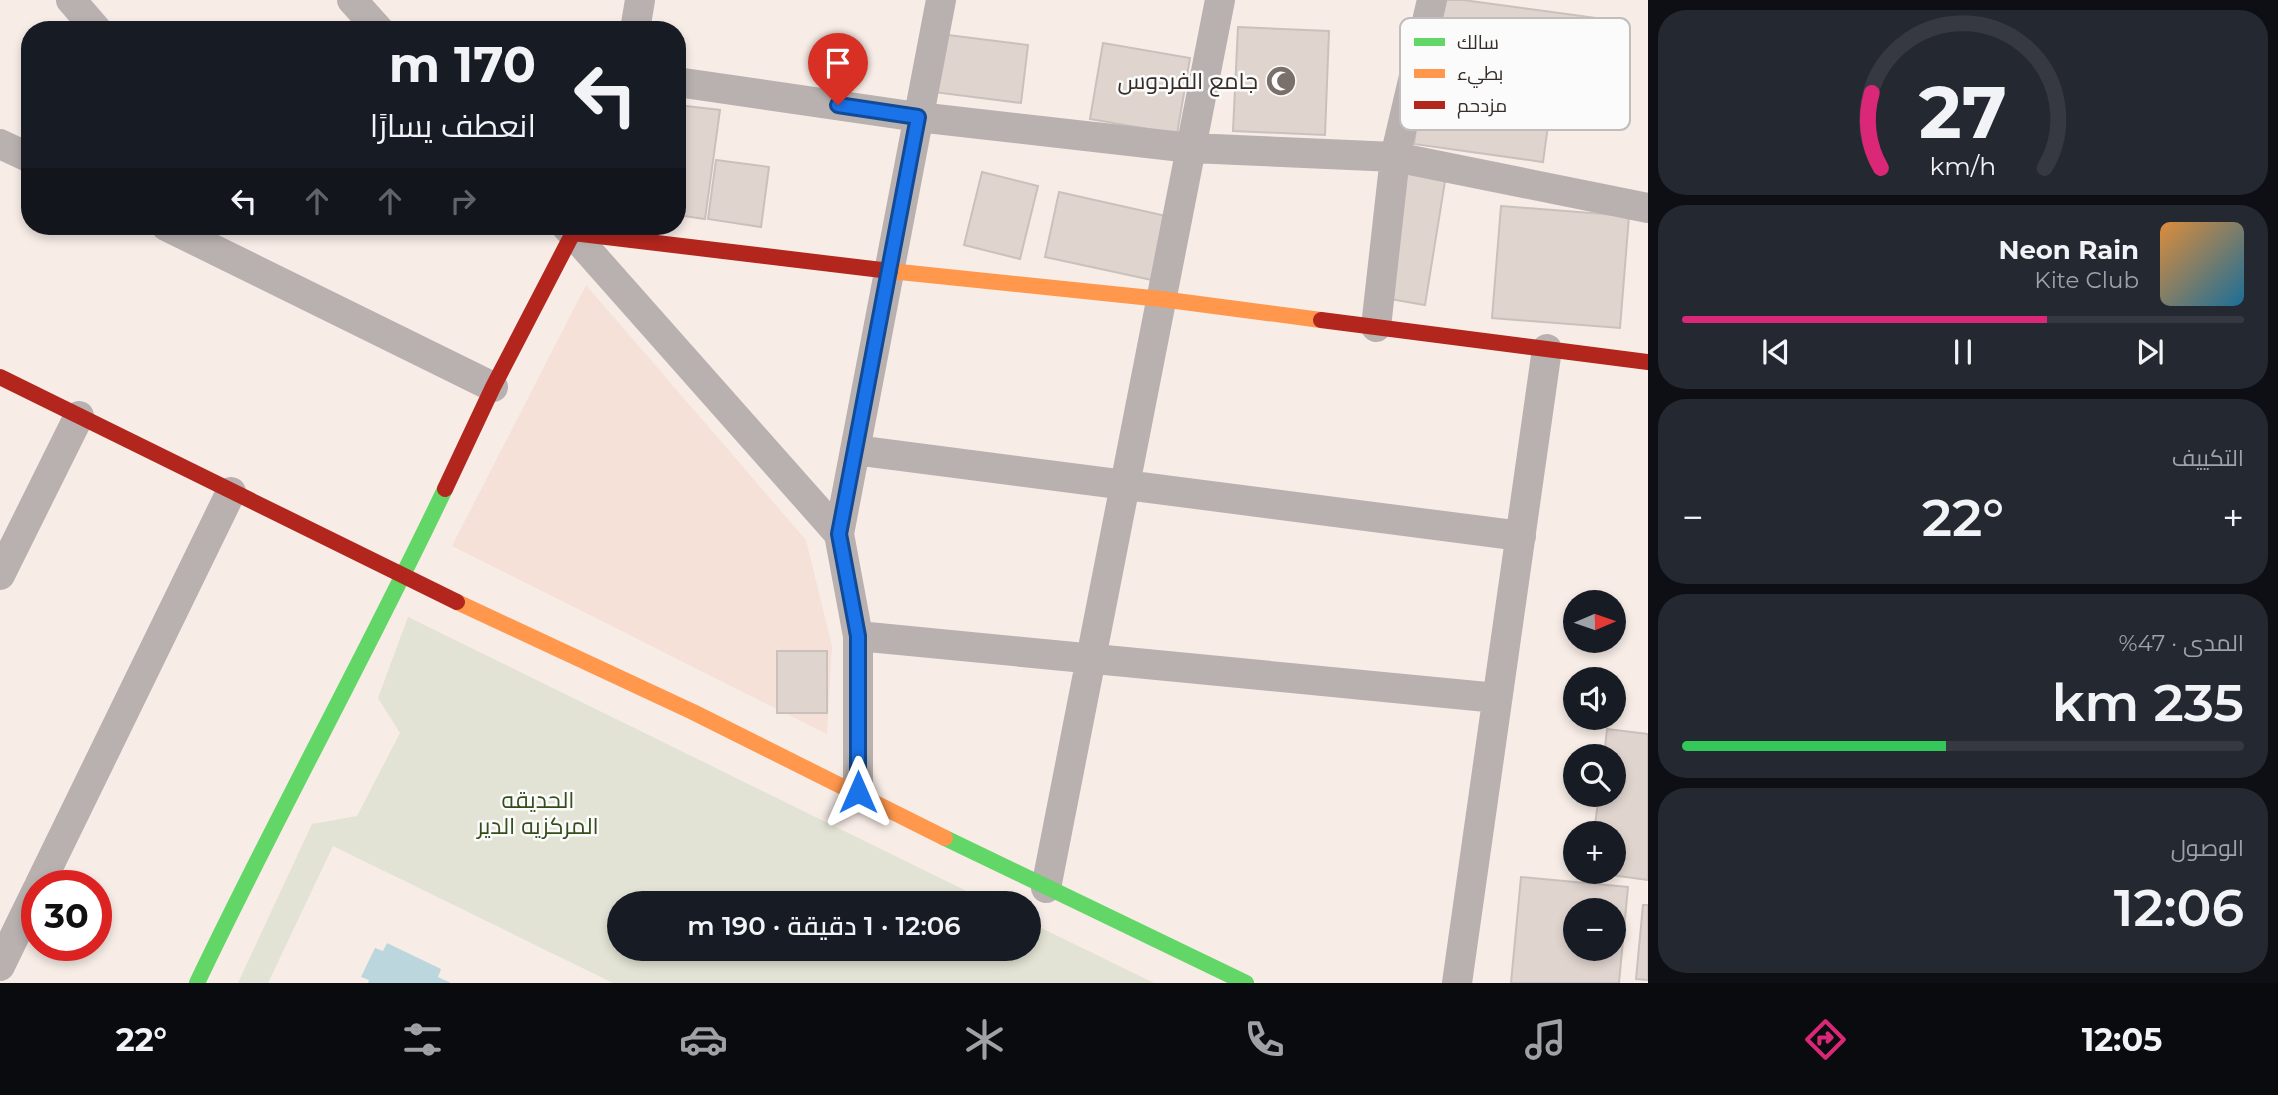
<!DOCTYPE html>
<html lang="ar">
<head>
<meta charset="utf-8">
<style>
  body { margin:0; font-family:Montserrat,Cairo,sans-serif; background:#242831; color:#f1f3f6; direction:rtl; height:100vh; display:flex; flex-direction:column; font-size:26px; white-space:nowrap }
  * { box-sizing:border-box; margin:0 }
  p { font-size:23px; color:#9ea1a6 }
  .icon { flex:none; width:38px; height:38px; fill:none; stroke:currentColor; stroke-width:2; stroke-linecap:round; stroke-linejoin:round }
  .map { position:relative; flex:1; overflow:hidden; direction:ltr }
  .drawer { display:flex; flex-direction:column; gap:10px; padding:10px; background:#0d0f14; width:630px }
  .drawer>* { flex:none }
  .hud { position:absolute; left:21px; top:21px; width:665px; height:214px; border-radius:28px; box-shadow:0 4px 10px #0003; direction:rtl; background:#171b24; color:#f1f3f6; overflow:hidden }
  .needle { width:46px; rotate:88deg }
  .tools { position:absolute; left:1563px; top:590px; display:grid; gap:14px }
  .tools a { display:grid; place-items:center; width:63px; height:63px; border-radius:50%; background:#171b24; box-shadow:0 4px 10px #0003; font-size:35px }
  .speed { position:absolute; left:21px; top:870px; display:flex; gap:14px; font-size:35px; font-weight:700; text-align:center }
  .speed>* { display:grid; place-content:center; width:91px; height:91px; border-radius:50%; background:#171b24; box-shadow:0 4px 10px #0003; line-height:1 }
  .speed .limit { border:10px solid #d22; background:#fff; color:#111 }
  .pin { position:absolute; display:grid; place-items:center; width:60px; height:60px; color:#fff; margin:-72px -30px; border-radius:50% 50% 50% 0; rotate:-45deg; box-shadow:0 0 7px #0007 }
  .pin .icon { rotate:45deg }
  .me { position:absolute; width:77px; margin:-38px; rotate:0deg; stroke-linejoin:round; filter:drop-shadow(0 0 5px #0008) }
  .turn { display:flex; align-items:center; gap:24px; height:147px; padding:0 35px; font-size:32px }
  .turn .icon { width:91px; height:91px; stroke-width:2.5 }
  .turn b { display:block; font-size:49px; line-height:60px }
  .lanes { display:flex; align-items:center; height:66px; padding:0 35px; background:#0003; justify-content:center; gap:35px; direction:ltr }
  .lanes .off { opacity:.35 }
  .big { font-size:52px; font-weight:600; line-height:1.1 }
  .drawer .widget { flex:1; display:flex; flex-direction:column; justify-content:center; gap:10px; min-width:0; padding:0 24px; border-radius:28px; background:#242831 }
  .drawer .dial { align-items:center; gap:0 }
  .dial svg { height:182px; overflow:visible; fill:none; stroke:#363941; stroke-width:7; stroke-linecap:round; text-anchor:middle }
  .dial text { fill:#f1f3f6; stroke:none }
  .song { display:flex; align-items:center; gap:21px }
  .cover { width:84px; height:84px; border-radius:10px; background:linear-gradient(135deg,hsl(30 70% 55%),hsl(200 70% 35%)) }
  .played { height:7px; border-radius:4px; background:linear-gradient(90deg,#db2777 65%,#363941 65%) }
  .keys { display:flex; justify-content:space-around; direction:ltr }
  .heat { display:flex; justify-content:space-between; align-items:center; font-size:38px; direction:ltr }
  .charge { height:10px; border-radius:5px; background:linear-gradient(90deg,#34c759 47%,#363941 0) }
  .trip { position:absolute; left:607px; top:891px; width:434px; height:70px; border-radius:35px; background:#171b24; box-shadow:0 4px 10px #0003; font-weight:600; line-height:70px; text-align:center; direction:rtl }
  .tab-bar { display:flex; height:112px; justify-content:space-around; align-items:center; background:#090b0e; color:#9ea1a6 }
  .tab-bar .icon { width:49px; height:49px }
  .tab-bar .on { color:#db2777 }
  .tab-bar b { font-size:32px; color:#f1f3f6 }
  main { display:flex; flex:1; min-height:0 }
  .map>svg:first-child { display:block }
  .built { fill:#f5e1d7 }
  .green { fill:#e2e3d4 }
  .water { fill:#bbd6dd }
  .building { fill:#e0d4ce; stroke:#cac1bc; stroke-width:2; fill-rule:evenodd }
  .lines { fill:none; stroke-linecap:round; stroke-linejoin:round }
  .street { stroke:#b8b1b0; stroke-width:30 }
  .fast { stroke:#63d668; stroke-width:16 }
  .slow { stroke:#ff974d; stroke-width:16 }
  .jam { stroke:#b3261e; stroke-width:16 }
  .route-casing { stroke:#114b97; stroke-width:18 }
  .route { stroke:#1a73e8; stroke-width:12 }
  .labels { text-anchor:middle; stroke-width:5; stroke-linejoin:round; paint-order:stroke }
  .poi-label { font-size:23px; fill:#372d28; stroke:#fbfbfb; text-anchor:end }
  .park-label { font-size:23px; fill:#364d1b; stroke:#fbfbfb }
  .key { fill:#fbfbfb; stroke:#c0bdbc; stroke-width:2 }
  .key-label { font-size:19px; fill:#372d28 }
</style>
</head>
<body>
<main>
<section class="drawer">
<div class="widget dial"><svg viewBox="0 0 100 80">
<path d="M14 69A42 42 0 1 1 86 69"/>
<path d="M14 69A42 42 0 0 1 10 36" stroke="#db2777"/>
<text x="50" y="56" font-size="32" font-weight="700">27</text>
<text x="50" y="72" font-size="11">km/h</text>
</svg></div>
<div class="widget">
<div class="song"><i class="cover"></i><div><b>Neon Rain</b><p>Kite Club</p></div></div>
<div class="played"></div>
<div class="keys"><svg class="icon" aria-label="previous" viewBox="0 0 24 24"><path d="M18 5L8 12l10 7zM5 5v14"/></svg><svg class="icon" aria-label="pause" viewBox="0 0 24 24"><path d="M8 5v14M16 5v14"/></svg><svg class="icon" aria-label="next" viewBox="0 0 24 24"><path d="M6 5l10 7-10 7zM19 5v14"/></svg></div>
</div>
<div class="widget"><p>التكييف</p>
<div class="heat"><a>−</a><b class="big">22°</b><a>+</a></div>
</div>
<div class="widget"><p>المدى · 47%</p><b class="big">235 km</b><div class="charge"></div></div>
<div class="widget"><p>الوصول</p><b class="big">12:06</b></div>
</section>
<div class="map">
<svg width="1648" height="983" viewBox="0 0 1648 983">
  <rect width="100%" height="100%" fill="#f7ece6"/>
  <path class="built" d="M586 285 806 540 832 646 827 734 452 546Z"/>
  <path class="green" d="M408 617 991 903H620V948H1029V922L1154 983H613L333 846 268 983H238L312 824 357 816 400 733 378 698Z"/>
  <path class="water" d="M387 943 441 969 438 977 451 983H368L369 980 361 977 375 948 383 951Z"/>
  <path class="building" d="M1438 0H1463L1619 21 1614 63 1598 61 1591 119 1535 113 1541 59 1430 47Z
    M1238 27 1329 31 1325 135 1233 131Z
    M940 34 1028 45 1021 103 933 92Z
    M1103 43 1190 58 1177 134 1090 119Z
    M1425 63 1465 68 1460 106 1549 118 1543 162 1414 144Z
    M677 105 720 110 705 219 677 215Z
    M716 160 769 167 761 227 708 219Z
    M1405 169 1446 175 1425 305 1384 298Z
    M982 172 1038 186 1020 259 964 245Z
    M1059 192 1166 216 1152 280 1045 257Z
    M1501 206 1629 216 1620 328 1492 318Z
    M777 651H827V713H777Z
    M1607 729 1648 734V880L1589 872H1614V833H1594L1599 794H1614V756H1604Z
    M1521 877 1628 887 1619 983H1511ZM1575 910H1614V948H1575Z
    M1643 905H1648V980L1636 979Z"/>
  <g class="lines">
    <path class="street" d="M71 0 97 30
      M352 0 379 30
      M635 30 640 0
      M677 82 918 117 1191 148 1395 157 1648 208
      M0 144 30 158
      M166 226 493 387
      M566 226 839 534 858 636V792
      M1376 327 1395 157 1432 0
      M855 450 1521 536
      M839 534 941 0
      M0 575 79 416
      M858 636 1497 698
      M39 886 231 492
      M1046 888 1220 0
      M0 966 37 890
      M1457 983 1547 349"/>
    <path class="fast" d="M945 838 1246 983
      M197 983C276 817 366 655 445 489"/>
    <path class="slow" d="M890 271 1161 299 1321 320
      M457 602 693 712 945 838"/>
    <path class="jam" d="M1321 320 1648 362
      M0 377 457 602
      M445 489 493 387 573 233 890 271"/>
  </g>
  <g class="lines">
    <g class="route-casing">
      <path id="route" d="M838 105 918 117 839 534 858 636V792"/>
    </g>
    <use href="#route" class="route"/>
  </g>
  <defs>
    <g id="mosque-disc" transform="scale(1.575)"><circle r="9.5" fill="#7a706a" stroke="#fbfbfb"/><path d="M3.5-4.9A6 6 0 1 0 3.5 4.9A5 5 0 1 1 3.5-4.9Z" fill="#fff"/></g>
  </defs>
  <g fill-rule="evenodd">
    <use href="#mosque-disc" x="1281" y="81"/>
  </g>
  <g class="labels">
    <g class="poi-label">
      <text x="1258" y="89">جامع الفردوس</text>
    </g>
    <g class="park-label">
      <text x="538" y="808">الحديقه<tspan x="538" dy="26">المركزيه الدير</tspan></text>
    </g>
  </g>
  <rect x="1400" y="18" width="230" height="112" rx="10" class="key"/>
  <rect x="1414" y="38" width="31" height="8" fill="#63d668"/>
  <rect x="1414" y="69" width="31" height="9" fill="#ff974d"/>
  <rect x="1414" y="101" width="31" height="8" fill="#b3261e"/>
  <g class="key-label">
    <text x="1457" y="49">سالك</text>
    <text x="1457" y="80">بطيء</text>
    <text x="1457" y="112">مزدحم</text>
  </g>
</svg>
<div class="tools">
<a><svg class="needle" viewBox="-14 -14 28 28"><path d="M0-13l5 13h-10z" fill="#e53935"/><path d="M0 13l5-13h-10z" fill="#9ea1a6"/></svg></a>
<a><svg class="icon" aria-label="sound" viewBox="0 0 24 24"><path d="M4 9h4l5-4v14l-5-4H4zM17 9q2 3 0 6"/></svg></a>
<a><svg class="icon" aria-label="search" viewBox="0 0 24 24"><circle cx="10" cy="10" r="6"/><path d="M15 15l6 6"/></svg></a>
<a>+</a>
<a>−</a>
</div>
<div class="speed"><div class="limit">30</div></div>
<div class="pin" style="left:838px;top:105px;background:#d93025"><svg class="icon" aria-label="arrive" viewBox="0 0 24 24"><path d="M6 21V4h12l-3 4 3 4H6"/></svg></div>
<svg class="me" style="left:858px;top:792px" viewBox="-20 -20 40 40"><path d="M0-17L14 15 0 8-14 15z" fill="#1a73e8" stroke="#fff" stroke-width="4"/></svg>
<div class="trip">12:06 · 1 دقيقة · 190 m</div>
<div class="hud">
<div class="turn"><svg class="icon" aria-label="left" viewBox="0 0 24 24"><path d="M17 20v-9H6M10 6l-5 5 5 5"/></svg><div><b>170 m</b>انعطف يسارًا</div></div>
<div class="lanes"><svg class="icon" aria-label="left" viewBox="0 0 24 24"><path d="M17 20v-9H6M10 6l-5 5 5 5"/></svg><svg class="icon off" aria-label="ahead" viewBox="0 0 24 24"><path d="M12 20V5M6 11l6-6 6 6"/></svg><svg class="icon off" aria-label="ahead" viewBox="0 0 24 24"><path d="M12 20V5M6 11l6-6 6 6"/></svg><svg class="icon off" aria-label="right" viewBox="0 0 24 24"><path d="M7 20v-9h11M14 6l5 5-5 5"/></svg></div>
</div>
</div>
</main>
<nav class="tab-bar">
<b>12:05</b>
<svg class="icon on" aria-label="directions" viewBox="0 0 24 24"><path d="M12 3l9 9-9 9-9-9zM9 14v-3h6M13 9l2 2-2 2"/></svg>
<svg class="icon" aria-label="music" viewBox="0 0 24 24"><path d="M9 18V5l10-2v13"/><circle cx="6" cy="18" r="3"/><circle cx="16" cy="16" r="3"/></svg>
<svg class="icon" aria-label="phone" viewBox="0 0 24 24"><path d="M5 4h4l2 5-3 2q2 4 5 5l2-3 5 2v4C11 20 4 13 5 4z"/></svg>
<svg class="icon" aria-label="climate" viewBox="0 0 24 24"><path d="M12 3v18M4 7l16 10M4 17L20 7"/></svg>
<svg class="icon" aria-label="car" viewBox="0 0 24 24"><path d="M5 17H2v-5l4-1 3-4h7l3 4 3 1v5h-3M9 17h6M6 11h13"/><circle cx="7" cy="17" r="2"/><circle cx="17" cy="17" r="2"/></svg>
<svg class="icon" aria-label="filters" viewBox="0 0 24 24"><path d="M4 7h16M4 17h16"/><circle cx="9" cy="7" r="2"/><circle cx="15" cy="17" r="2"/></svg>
<b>22°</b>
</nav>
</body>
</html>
